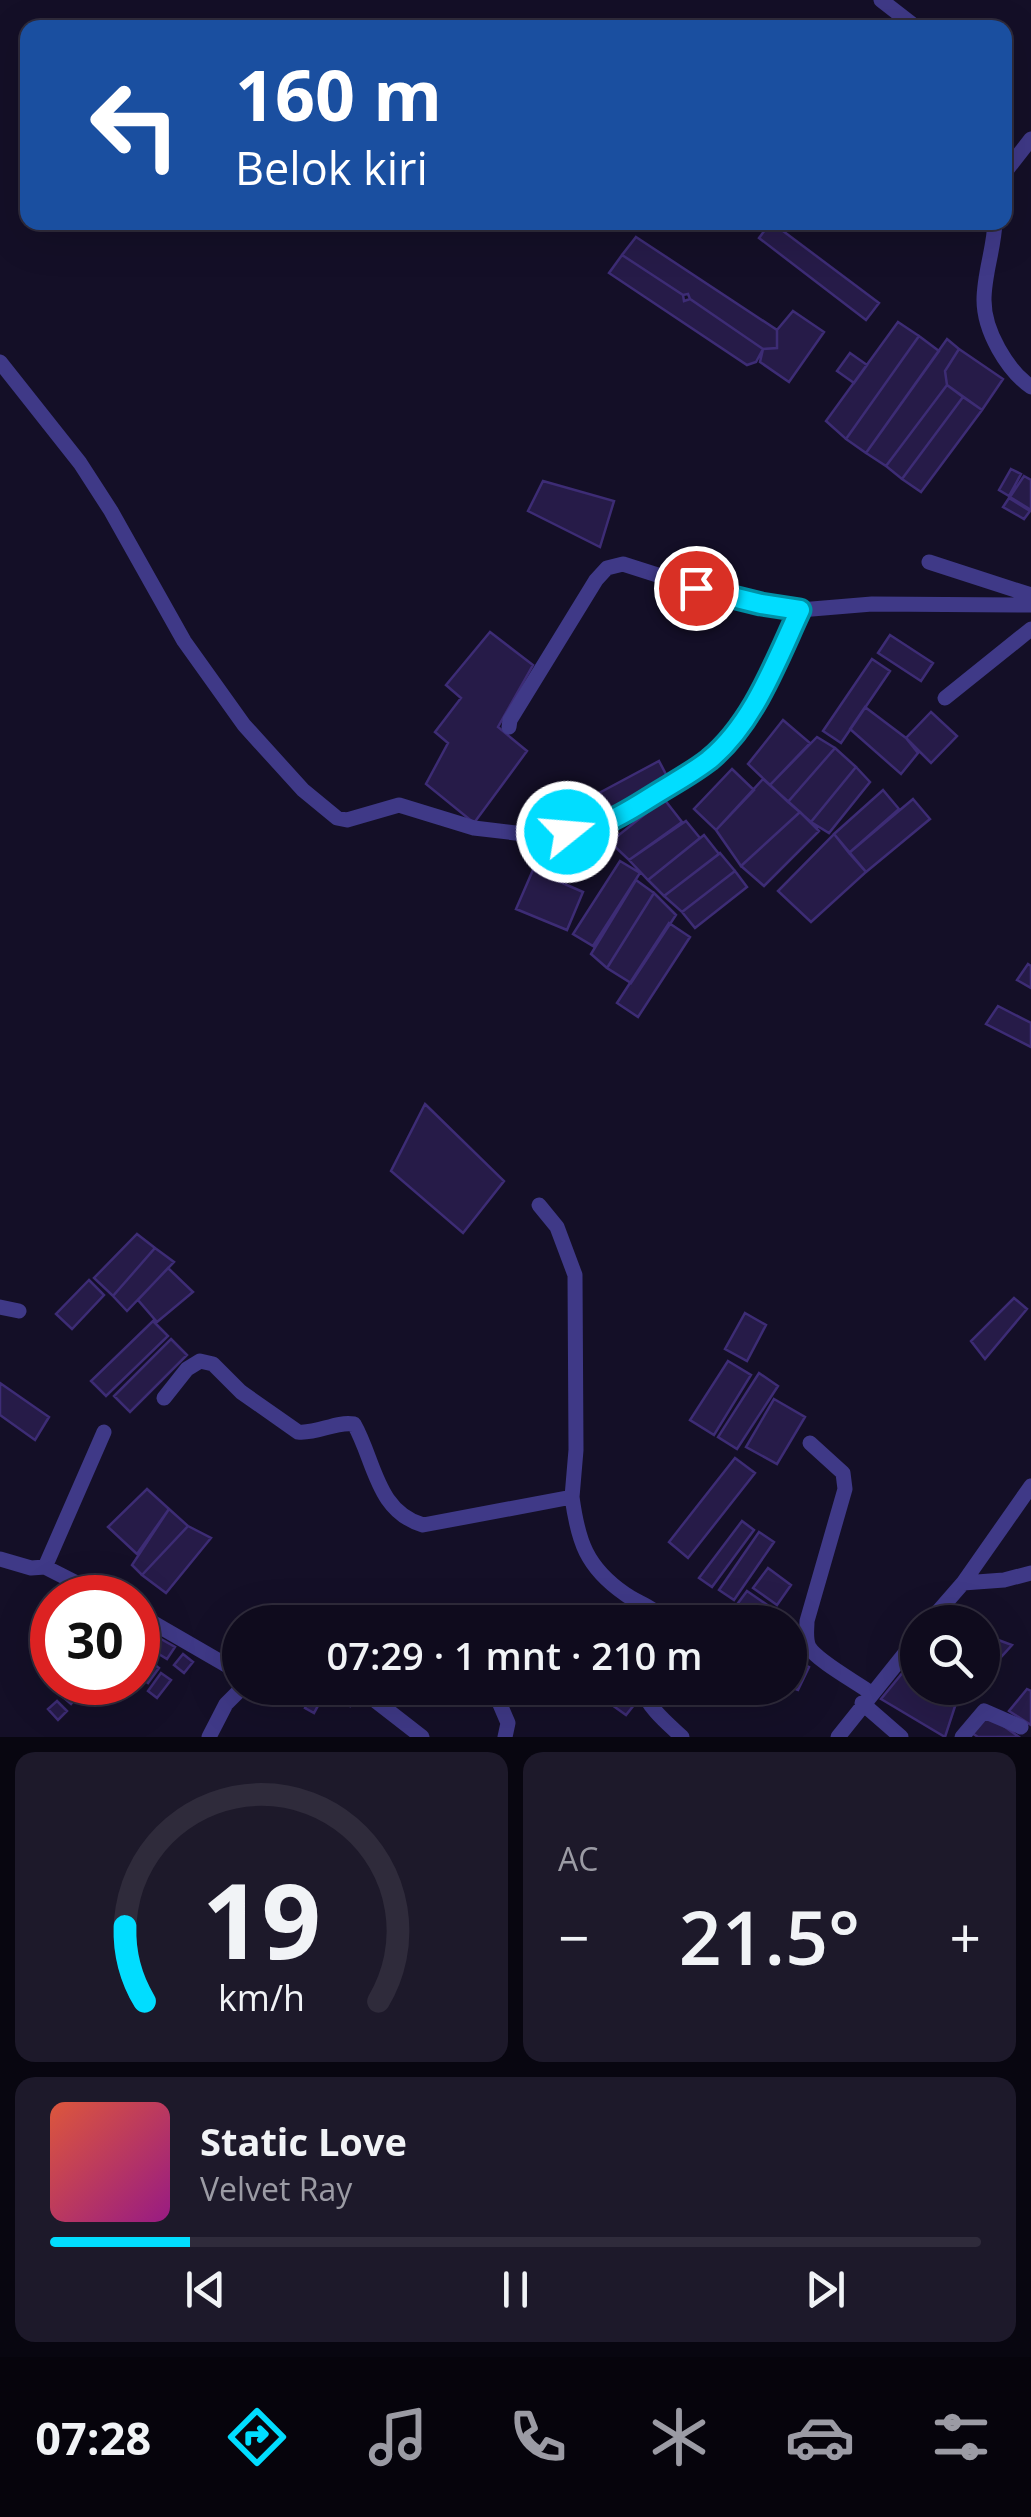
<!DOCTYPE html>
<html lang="id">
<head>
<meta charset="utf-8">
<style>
  body { margin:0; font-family:"Open Sans",sans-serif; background:#1d192a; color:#f1f3f6; height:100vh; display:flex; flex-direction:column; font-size:38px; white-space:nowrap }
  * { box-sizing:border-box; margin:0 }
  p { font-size:32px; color:#9b9ba4 }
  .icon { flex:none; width:55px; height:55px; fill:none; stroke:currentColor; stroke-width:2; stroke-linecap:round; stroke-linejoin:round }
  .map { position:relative; height:1737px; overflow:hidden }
  .drawer { display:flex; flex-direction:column; gap:15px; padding:15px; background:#080610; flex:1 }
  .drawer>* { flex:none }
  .top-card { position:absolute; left:20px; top:20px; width:992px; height:210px; border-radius:20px; box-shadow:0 10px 40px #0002,0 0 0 2px #2f2b3b; background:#1a4fa0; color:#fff; overflow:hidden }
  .tools { position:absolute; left:900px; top:1605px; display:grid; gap:20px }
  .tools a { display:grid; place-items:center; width:100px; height:100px; border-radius:50%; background:#0f0b1d; box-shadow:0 10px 40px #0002,0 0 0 2px #2f2b3b; font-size:50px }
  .speed { position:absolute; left:30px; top:1575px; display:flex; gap:20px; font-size:50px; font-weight:700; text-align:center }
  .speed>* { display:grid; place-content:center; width:130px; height:130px; border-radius:50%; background:#0f0b1d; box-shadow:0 10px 40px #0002,0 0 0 2px #2f2b3b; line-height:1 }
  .speed .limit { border:15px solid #d22; background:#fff; color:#111 }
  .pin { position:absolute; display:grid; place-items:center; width:85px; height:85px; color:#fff; margin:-42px; border:5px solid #fff; border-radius:50%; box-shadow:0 2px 10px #0007 }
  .me { position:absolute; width:110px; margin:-55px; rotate:73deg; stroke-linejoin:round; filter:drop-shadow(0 0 8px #0008) }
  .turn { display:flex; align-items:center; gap:35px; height:210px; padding:0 50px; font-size:45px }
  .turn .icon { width:130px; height:130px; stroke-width:2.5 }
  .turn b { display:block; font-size:70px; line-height:85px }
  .big { font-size:75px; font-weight:600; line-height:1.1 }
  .drawer .card { flex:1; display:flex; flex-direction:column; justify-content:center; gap:15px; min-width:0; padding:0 35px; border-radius:20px; background:#1d192a }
  .drawer .dial { align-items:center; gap:0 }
  .dial svg { height:260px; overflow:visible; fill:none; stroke:#2f2b3b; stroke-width:7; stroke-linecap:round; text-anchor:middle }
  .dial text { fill:#f1f3f6; stroke:none }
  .song { display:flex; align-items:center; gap:30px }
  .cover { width:120px; height:120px; border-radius:15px; background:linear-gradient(135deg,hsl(10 70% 55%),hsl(310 70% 35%)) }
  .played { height:10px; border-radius:5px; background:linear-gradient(90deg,#01ddff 15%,#2f2b3b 15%) }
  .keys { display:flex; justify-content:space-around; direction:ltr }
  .heat { display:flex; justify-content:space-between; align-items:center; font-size:55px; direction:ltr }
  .drawer .tiles { flex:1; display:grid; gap:15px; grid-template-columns:1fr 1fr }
  .card:last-child { grid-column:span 2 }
  .trip { position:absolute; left:222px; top:1605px; width:585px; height:100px; border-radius:50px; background:#0f0b1d; box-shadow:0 10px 40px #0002,0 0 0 2px #2f2b3b; font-weight:600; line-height:100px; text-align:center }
  .tabs { display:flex; height:160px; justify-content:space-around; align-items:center; background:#06040c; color:#9b9ba4 }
  .tabs .icon { width:70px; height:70px }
  .tabs .active { color:#01ddff }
  .tabs b { font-size:45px; color:#f1f3f6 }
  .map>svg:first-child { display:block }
  .building { fill:#261b48; stroke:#3d2c75; stroke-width:2.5 }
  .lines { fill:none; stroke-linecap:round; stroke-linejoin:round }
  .minor { stroke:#3f3987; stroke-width:15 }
  .route-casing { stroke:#0190a6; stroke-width:25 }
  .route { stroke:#01ddff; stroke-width:18 }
</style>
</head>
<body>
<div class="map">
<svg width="1031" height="1737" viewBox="0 0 1031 1737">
  <rect width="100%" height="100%" fill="#140f27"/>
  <path class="building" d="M771 222 879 303 866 320 759 238Z
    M636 237 777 330V348L763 349 690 299 688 294 683 295 622 255Z
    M622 255 683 295 684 301 690 299 763 349 756 362 747 365 609 273Z
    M793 311 824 332 789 382 760 362 763 349 777 348V330Z
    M898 322 919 336 846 439 826 421Z
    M919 336 939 351 866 453 846 439Z
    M947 339 959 349 945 371 947 385 886 466 866 453Z
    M959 349 1003 379 982 410 947 385 945 371Z
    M850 353 867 365 854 383 837 371Z
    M947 385 963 397 902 479 886 466Z
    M963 397 982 410 921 492 902 479Z
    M1011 469 1021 474 1009 496 999 490Z
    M1024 476 1031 480V510L1010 497Z
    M543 481 614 501 600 547 528 511Z
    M1009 498 1030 511 1024 519 1003 507Z
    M490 632 533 665 498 727 527 751 474 823 426 784 448 743 435 732 461 698 446 685Z
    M890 635 933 663 921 681 878 653Z
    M872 659 890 671 841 743 823 731Z
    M865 707 906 738 918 753 901 774 850 729Z
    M931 712 957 736 931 763 906 738Z
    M783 720 810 743 770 785 748 764Z
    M817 737 835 748 788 802 770 785Z
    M835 748 856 767 811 822 788 802Z
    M659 761 670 782 595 820 586 800Z
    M856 767 870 782 829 833 811 822Z
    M732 769 754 790 716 830 694 809Z
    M763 779 800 812 741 866 716 830Z
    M883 790 899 809 849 853 834 834Z
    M664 799 682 822 629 860 610 842Z
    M913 799 930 819 866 872 849 853Z
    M800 812 819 831 764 886 741 866Z
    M686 821 700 838 648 880 629 860Z
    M834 834 866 872 811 922 778 891Z
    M704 835 719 854 664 896 648 880Z
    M720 853 735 871 682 912 664 896Z
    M620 861 640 873 593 946 573 934Z
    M533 870 583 892 567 930 516 909Z
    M735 871 747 887 695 928 682 912Z
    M636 880 654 893 607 968 591 954Z
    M654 893 676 915 631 983 607 968Z
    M669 923 690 937 638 1017 617 1003Z
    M1028 964 1031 966V988L1017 980Z
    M998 1006 1031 1023V1047L986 1024Z
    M425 1104 504 1181 463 1233 391 1171Z
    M137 1234 155 1248 113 1296 94 1278Z
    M155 1248 174 1262 127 1311 113 1296Z
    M168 1268 193 1292 157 1322 138 1300Z
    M89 1280 104 1295 72 1329 56 1314Z
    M1014 1298 1027 1309 985 1359 971 1341Z
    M745 1313 766 1325 747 1361 725 1349Z
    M153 1321 168 1336 106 1396 91 1381Z
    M171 1339 187 1355 130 1412 114 1396Z
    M728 1361 751 1375 714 1435 690 1420Z
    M759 1373 778 1386 737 1449 718 1437Z
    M0 1383 49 1417 35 1440 0 1415Z
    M774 1399 805 1417 777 1464 746 1447Z
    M735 1458 755 1473 688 1558 669 1542Z
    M147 1489 169 1509 137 1554 108 1527Z
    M169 1509 188 1526 142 1575 132 1565Z
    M742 1521 754 1530 712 1587 699 1578Z
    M188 1526 211 1538 166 1593 142 1575Z
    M759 1532 774 1542 734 1600 719 1590Z
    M768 1568 791 1585 777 1605 753 1588Z
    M747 1591 776 1611 768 1622H724Z
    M386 1610 407 1621 406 1622H380Z
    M982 1634 1012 1645 982 1678Z
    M161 1639 175 1647 167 1659 154 1651Z
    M183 1654 193 1662 184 1673 174 1665Z
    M918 1654V1688H956L960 1691 945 1737 881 1699Z
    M147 1659 159 1668 148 1683 138 1676Z
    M801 1663 809 1667 798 1690 790 1687Z
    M161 1673 171 1680 157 1698 148 1691Z
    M61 1682H76L83 1689 71 1704 55 1690Z
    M316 1688H355L359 1690 350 1706 325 1693 314 1713 305 1708Z
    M1027 1689 1031 1691V1725L1009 1711Z
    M620 1695 634 1705 626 1715 612 1705Z
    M57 1701 67 1711 58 1720 48 1709Z
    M987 1714 1019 1737H978L969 1731Z"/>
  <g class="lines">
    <path class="minor" d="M881 0 917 28
      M1005 172 1031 139
      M995 222C994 249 984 274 984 300 984 331 1007 370 1031 387
      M0 362 80 463 111 511 184 641 244 725 303 790 337 818 347 820 399 805 474 828 524 834 590 830 632 809 711 758 734 734 762 691 800 610
      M929 562 1031 595
      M945 698 1031 629
      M509 727 510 720 596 580 607 568 623 564 717 594 800 610 872 604 1031 605
      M539 1205 557 1227 575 1275 576 1450 572 1497
      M0 1307 19 1311
      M164 1398 187 1369 200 1361 213 1364 241 1392 298 1432C318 1434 335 1421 354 1424 375 1461 376 1511 423 1525L572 1497C578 1541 586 1567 625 1594 639 1604 655 1606 663 1622
      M810 1443 843 1473 845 1489 807 1621C807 1630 805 1639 809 1647 817 1661 856 1682 871 1693
      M0 1559 31 1568 45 1567 106 1598
      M45 1567 104 1432
      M963 1583 1004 1580 1031 1573
      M138 1614 240 1673
      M929 1622 963 1583 1031 1486
      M359 1688 422 1737
      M493 1688 508 1723 505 1737
      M642 1688C648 1708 667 1723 682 1737
      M862 1703 901 1737
      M209 1737 226 1704 242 1688
      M838 1737 918 1637
      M962 1737 984 1711 1021 1727"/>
  </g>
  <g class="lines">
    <g class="route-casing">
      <path id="route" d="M567 832C598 830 624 814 651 797 670 785 691 774 709 760 754 723 776 661 800 610L761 604 696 588"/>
    </g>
    <use href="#route" class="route"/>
  </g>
</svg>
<div class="tools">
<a><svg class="icon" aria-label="search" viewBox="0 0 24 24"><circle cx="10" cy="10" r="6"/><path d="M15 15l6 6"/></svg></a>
</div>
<div class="speed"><div class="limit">30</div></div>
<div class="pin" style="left:696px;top:588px;background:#d93025"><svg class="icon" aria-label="arrive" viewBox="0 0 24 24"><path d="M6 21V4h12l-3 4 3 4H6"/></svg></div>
<svg class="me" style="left:567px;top:832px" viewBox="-20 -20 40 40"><circle r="17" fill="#01ddff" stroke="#fff" stroke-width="3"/><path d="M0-11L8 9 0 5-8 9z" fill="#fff"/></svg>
<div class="trip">07:29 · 1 mnt · 210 m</div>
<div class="top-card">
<div class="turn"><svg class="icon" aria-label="left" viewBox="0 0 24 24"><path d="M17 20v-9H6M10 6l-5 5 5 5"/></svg><div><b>160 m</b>Belok kiri</div></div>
</div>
</div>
<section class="drawer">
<div class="tiles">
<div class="card dial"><svg viewBox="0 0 100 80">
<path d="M14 69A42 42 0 1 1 86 69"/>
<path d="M14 69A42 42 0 0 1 8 46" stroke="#01ddff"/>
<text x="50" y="56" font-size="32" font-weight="700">19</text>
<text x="50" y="72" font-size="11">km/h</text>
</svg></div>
<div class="card"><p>AC</p>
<div class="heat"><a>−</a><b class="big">21.5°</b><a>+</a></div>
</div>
<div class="card">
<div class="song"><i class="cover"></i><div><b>Static Love</b><p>Velvet Ray</p></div></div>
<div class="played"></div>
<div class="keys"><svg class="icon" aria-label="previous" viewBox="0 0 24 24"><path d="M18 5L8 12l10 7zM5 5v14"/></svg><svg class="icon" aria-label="pause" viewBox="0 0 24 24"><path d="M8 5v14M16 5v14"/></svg><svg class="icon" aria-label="next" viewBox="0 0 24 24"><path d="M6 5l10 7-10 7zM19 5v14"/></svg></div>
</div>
</div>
</section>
<nav class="tabs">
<b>07:28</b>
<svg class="icon active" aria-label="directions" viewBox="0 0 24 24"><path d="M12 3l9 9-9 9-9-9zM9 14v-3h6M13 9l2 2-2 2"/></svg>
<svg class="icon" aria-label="music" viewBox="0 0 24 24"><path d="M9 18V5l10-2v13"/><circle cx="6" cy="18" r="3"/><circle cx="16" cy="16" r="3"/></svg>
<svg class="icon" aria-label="phone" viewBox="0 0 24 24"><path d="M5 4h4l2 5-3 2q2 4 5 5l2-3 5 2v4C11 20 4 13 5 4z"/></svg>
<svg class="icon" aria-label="climate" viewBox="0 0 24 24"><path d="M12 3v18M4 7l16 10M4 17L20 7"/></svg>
<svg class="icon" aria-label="car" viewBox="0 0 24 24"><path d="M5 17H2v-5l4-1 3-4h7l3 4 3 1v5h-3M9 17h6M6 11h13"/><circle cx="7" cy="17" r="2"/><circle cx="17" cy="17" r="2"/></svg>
<svg class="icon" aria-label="filters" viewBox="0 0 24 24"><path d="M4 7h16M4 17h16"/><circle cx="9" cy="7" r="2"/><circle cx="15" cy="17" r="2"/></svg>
</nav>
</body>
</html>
